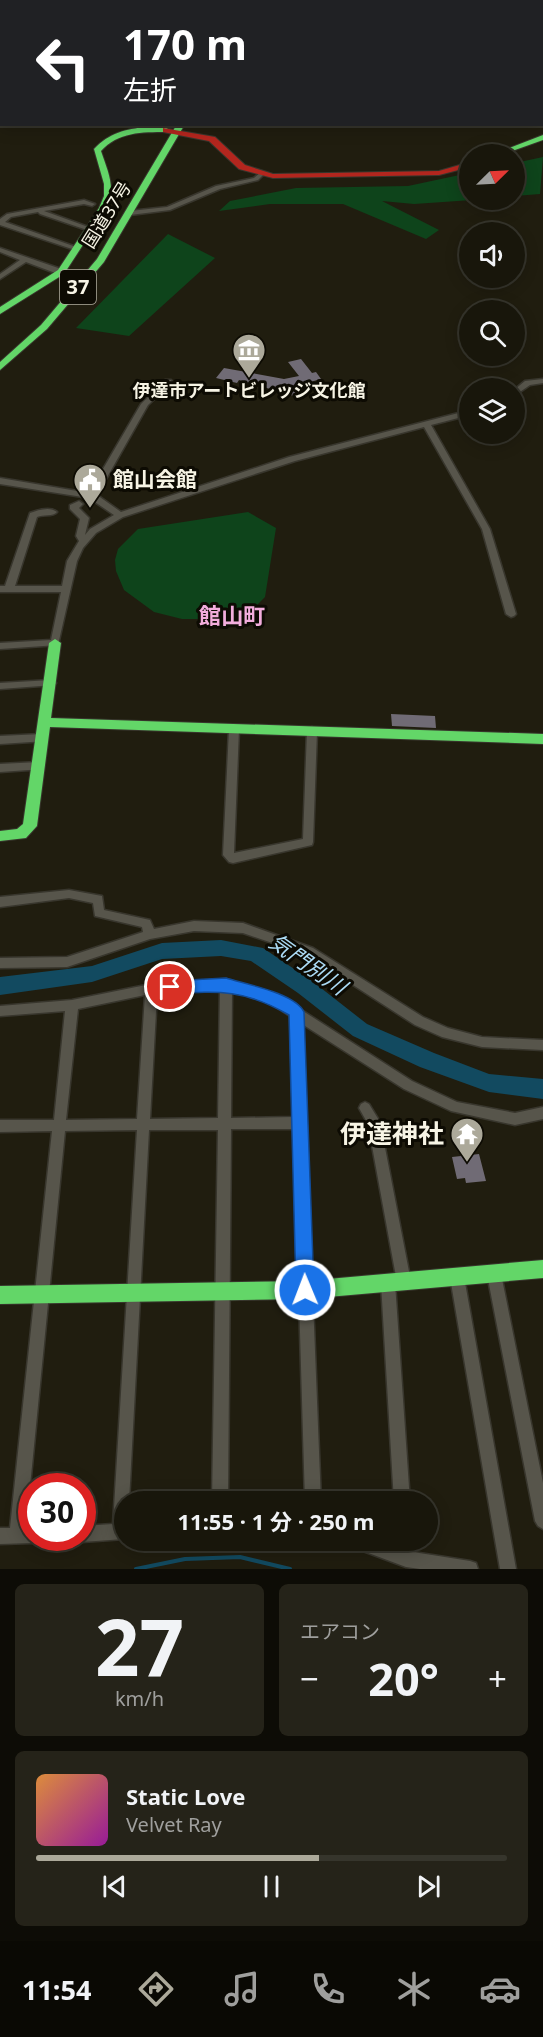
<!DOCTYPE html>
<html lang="ja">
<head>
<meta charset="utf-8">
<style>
  body { margin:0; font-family:"Noto Sans","Noto Sans JP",sans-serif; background:#252319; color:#f1f3f6; height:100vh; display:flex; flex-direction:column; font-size:22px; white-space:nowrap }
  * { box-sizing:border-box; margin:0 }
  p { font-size:20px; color:#9f9f9d }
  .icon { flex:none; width:33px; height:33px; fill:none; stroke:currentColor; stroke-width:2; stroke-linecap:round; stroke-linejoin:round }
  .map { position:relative; height:1569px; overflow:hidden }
  .panel { display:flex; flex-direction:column; gap:15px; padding:15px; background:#0d0c06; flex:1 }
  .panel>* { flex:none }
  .guide { position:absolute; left:0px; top:0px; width:543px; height:126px; box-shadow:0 3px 15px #0003,0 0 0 2px #36352c; background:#202124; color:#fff; overflow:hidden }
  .needle { width:39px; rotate:66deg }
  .controls { position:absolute; left:459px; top:144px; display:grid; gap:12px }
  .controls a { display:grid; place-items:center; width:66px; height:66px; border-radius:50%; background:#18160b; box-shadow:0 3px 15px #0003,0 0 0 2px #36352c; font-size:30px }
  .speed { position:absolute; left:18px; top:1473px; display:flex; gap:12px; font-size:30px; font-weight:700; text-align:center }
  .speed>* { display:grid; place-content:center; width:78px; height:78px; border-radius:50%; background:#18160b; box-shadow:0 3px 15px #0003,0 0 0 2px #36352c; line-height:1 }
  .speed .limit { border:9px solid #d22; background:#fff; color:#111 }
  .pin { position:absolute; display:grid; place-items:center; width:51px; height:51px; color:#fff; margin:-26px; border:3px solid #fff; border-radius:50%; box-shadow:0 2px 6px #0007 }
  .me { position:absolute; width:66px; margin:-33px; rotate:359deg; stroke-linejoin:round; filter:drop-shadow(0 0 4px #0008) }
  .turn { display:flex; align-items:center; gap:21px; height:126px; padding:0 24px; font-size:27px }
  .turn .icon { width:78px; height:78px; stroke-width:2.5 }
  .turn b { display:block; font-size:42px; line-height:51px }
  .big { font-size:45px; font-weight:700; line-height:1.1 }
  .panel .card { flex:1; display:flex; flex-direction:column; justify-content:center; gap:9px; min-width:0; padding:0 21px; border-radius:9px; background:#252319 }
  .panel .dial { align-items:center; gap:0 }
  .dial b { font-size:78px; line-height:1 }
  .song { display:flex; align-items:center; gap:18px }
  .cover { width:72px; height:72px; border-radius:9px; background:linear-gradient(135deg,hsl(30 70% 55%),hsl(300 70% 35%)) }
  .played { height:6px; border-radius:3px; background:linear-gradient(90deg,#aca99a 60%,#36352c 60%) }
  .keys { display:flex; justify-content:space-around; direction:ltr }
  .heat { display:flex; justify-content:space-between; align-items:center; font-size:33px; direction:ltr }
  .panel .tiles { flex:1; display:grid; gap:15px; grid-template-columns:1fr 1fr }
  .card:last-child { grid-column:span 2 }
  .trip { position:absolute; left:114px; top:1491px; width:324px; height:60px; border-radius:30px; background:#18160b; box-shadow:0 3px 15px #0003,0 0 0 2px #36352c; font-weight:700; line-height:60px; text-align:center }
  .tab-bar { display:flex; height:96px; justify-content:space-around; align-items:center; background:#0a0904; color:#9f9f9d }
  .tab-bar .icon { width:42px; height:42px }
  .tab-bar .active { color:#aca99a }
  .tab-bar b { font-size:27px; color:#f1f3f6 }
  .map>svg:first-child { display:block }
  .green { fill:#0e441b }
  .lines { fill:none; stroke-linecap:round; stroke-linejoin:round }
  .stream { stroke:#124a60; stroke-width:4 }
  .river { fill:#124a60; fill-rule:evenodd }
  .building { fill:#706b75 }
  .street-casing { stroke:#38362d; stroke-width:3 }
  .fast-casing { stroke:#38362d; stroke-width:2 }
  .jam-casing { stroke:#38362d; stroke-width:2 }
  .street { fill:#57554b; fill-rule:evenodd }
  .fast { fill:#63d668; fill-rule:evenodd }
  .jam { fill:#b3261e; fill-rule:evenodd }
  .rail { stroke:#58564d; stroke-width:1.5; stroke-dasharray:7 4; stroke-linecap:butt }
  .route { fill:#1a73e8; stroke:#114b97; stroke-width:1.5 }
  .labels { text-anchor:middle; stroke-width:6; stroke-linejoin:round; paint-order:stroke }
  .far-street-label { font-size:18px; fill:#f7f4e5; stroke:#0d0b03 }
  .far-poi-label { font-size:18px; font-weight:bold; fill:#f7f4e5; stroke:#0d0b03 }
  .shield { fill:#0d0b03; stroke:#b1aea1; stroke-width:1.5 }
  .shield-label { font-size:20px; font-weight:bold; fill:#f7f4e5 }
  .poi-label { font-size:21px; font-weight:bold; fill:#f7f4e5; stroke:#0d0b03; text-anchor:start }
  .neighbourhood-label { font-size:22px; font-weight:bold; fill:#f2addc; stroke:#0d0b03 }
  .water-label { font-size:22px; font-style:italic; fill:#abdaf4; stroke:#0d0b03 }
  .near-poi-label { font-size:26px; font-weight:bold; fill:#f7f4e5; stroke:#0d0b03; text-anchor:end }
</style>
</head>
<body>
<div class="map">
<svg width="543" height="1569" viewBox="0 0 543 1569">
  <rect width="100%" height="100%" fill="#201d0f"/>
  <path class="green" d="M543 157 540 194 515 196V163Z
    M469 173 470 200H472L414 204 382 201 439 230 426 239 343 204H270L219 211 230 201 296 188 408 186Z
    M168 234 215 258 129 336 76 328Z
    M248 512 276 528 265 597 254 608 218 619H182L154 612 124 590 116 571 115 560 118 549 138 529Z"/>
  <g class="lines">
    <path class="stream" d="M136 1569 185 1559 240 1557 290 1569"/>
    <path class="river" d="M221 940 263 948 312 981 367 1024 434 1053 489 1074 543 1079V1099L489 1092 420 1067 353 1036 298 993 251 961 221 956 162 959 92 982 0 995V977L92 966 162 943Z"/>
  </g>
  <path class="building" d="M301 359 312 373 316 372 321 379 303 384 294 396 239 380 237 383 216 378 224 368 284 379 299 376 288 362Z
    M391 714 435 716 436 728 392 726Z
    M466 1139 470 1155 479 1154 486 1181 466 1183 465 1178 457 1179 452 1157 461 1156 457 1140Z"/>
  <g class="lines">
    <g class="street-casing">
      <path id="street" d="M542 76 543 77V81L542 80Z
        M261 172 264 174 258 180 220 189 170 210 130 215 127 213 130 211 167 207 216 186 254 178Z
        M84 200 95 204 92 206 84 204 44 211 91 228V230H87L40 214 38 212 11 217 5 222 79 248V250H75L0 225V219L7 214Z
        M0 248 64 270 65 272 58 274 26 262 0 279V274L20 260 0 252Z
        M543 379V383L530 385 514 396V390L525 381Z
        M165 380H171L172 382 148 405 97 495 121 512 289 457 470 410V415L431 425 490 529 516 614 514 616 511 617 506 614 482 529 424 427 295 461 123 517 96 533 83 548 77 561 58 645 0 649V643L51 640 61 592H0V586H5L30 513C38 510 50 506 57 512 53 517 43 514 37 517L15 586H62L67 561 79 541 76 536 80 519 70 509V505L79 501 83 504 79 508 89 518 85 535 90 529 114 515 89 498 0 484V478L89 493 141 404Z
        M51 680 54 681 56 683 54 685 0 689V683Z
        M234 725 239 729 234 853 303 839 307 731 312 727 317 731 313 842 312 845 233 863 229 862 223 855 229 729Z
        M42 734 47 738 46 741 0 744V736Z
        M39 762 44 766 43 769 0 772V764Z
        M69 890 102 896 104 910 150 920 154 929 194 921 243 923 313 948 423 1017 448 1028 482 1037 543 1040V1050L482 1047 442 1037 415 1025 305 954 243 933 194 931 150 939 67 967 0 968V958L67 957 143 932 142 927 95 916 93 903 69 898 0 907V897Z
        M226 979 278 995 412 1081 457 1102 515 1113 543 1107V1119L515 1125 451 1111 404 1089 302 1024 321 1502H305L294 1129H231L228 1502H212L218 1130H149L129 1502H124V1539L82 1542 76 1538H82V1526L113 1524 137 1130 65 1131 26 1527H32V1538H39L37 1540 32 1543 0 1544V1528H10L52 1131 0 1132V1120H54L65 1011 0 1016V1006L72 1000 151 984ZM220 989 218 1118 150 1119 157 994ZM232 991 270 1003 290 1016 293 1117 231 1118ZM145 995 137 1119 66 1120 78 1009Z
        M365 1102 369 1104 380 1122 411 1282 409 1287 404 1289 399 1287 397 1282 368 1124 359 1108 361 1104Z
        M494 1267 499 1269 501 1274 543 1483V1529L538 1526 535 1521 487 1274 489 1269Z
        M457 1270 462 1272 464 1277 516 1569H500L450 1277 452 1272Z
        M388 1276 393 1278 395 1283 410 1502H394L381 1283 383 1278Z
        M344 1540H376L397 1548 396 1540H412L413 1552 470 1561 476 1563 478 1569H420L406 1567 347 1545Z"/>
    </g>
    <g class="fast-casing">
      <path id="fast" d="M52 0 63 2H53Z
        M177 124H185L104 262 47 329 0 370V362L41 325 97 259Z
        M146 127 166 128 170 130 166 132C142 132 118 132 101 151 108 172 116 187 107 208L64 274 0 314V307L58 270 99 208 104 196V184L94 149C109 133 126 129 146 127Z
        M543 135V140L504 154H494Z
        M55 639 61 643 51 718 543 734V744L50 727 37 826 26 838 0 841V831L17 829 23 824 49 643Z
        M543 1260V1278L305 1299 0 1304V1286L305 1281Z"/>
    </g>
    <g class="jam-casing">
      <path id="jam" d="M250 0H256L249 2Z
        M163 128 215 137 245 165 273 174 439 171 470 162V167L439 175 273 178 239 169 209 141 163 132Z"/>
    </g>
    <use href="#street" class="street"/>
    <use href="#fast" class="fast"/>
    <use href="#jam" class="jam"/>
    <path class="rail" d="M118 2 120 0"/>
  </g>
  <path class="route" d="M226 978C245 984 295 993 304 1012L314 1290 311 1297 305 1299 299 1297 296 1290 289 1015C244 989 219 991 170 994L162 987 170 981Z"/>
  <defs>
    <g id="museum-pin" transform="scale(1.725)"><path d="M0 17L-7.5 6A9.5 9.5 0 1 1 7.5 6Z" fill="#aca99a" stroke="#0d0b03"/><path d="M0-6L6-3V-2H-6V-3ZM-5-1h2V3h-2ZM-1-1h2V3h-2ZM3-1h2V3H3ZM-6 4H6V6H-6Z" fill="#fff"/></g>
    <g id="civic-pin" transform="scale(1.725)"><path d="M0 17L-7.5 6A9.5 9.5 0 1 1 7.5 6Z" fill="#aca99a" stroke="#0d0b03"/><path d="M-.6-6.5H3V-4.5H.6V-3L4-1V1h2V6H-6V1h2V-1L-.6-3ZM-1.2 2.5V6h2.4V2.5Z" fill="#fff"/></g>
    <g id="temple-pin" transform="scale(1.725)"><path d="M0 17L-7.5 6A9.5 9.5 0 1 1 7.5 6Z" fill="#aca99a" stroke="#0d0b03"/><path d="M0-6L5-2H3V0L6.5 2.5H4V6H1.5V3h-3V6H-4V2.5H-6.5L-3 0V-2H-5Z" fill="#fff"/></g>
  </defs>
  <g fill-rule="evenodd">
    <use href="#museum-pin" x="249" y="350"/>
    <use href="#civic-pin" x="90" y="480"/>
    <use href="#temple-pin" x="467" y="1134"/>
  </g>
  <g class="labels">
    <g class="far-street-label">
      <text transform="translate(107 215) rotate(-58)" y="6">国道37号</text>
    </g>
    <g class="far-poi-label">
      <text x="249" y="397">伊達市アートビレッジ文化館</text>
    </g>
    <rect class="shield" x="60" y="270" width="36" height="34" rx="4.5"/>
    <g class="shield-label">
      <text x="78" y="294">37</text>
    </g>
    <g class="poi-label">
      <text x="113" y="487">館山会館</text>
    </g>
    <g class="neighbourhood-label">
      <text x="232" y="624">館山町</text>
    </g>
    <g class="water-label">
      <text transform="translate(308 964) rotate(35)" y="8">気門別川</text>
    </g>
    <g class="near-poi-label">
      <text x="444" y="1143">伊達神社</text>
    </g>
  </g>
</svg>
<div class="controls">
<a><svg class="needle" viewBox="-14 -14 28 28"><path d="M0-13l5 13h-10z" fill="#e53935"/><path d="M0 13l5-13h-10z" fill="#9f9f9d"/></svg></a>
<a><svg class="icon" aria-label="sound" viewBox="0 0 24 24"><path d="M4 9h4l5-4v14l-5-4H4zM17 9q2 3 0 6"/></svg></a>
<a><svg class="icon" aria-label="search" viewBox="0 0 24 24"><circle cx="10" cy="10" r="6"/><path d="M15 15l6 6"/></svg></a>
<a><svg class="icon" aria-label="layers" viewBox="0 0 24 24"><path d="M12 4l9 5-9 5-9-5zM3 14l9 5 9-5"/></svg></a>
</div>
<div class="speed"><div class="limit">30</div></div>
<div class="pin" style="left:170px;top:987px;background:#d93025"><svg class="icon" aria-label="arrive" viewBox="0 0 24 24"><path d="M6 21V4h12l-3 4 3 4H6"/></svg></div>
<svg class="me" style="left:305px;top:1290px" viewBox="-20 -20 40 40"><circle r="17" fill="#1a73e8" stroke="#fff" stroke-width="3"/><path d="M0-11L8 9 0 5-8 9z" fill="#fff"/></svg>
<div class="trip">11:55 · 1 分 · 250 m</div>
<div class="guide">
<div class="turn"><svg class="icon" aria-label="left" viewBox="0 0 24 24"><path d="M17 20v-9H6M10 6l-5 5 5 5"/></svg><div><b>170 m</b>左折</div></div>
</div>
</div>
<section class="panel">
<div class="tiles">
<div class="card dial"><b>27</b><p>km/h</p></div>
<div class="card"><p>エアコン</p>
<div class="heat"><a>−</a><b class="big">20°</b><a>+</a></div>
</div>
<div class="card">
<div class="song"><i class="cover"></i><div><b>Static Love</b><p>Velvet Ray</p></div></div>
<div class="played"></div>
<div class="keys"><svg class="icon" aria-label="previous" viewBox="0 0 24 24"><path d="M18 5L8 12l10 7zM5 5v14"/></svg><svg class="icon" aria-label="pause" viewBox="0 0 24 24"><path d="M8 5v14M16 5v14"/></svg><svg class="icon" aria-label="next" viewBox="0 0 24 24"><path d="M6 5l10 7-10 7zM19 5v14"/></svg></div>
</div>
</div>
</section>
<nav class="tab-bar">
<b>11:54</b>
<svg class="icon active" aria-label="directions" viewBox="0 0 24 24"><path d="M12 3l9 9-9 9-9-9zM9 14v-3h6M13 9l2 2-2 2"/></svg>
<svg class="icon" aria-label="music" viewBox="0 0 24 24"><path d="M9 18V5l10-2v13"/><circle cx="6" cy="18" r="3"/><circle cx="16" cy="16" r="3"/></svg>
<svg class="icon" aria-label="phone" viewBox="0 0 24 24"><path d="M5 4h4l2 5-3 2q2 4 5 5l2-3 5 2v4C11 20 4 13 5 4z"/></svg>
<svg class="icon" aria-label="climate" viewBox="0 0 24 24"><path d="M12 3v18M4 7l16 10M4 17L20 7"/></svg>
<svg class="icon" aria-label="car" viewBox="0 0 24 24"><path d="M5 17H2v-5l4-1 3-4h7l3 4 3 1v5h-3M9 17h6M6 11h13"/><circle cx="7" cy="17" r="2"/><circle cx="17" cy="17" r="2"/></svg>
</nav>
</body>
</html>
